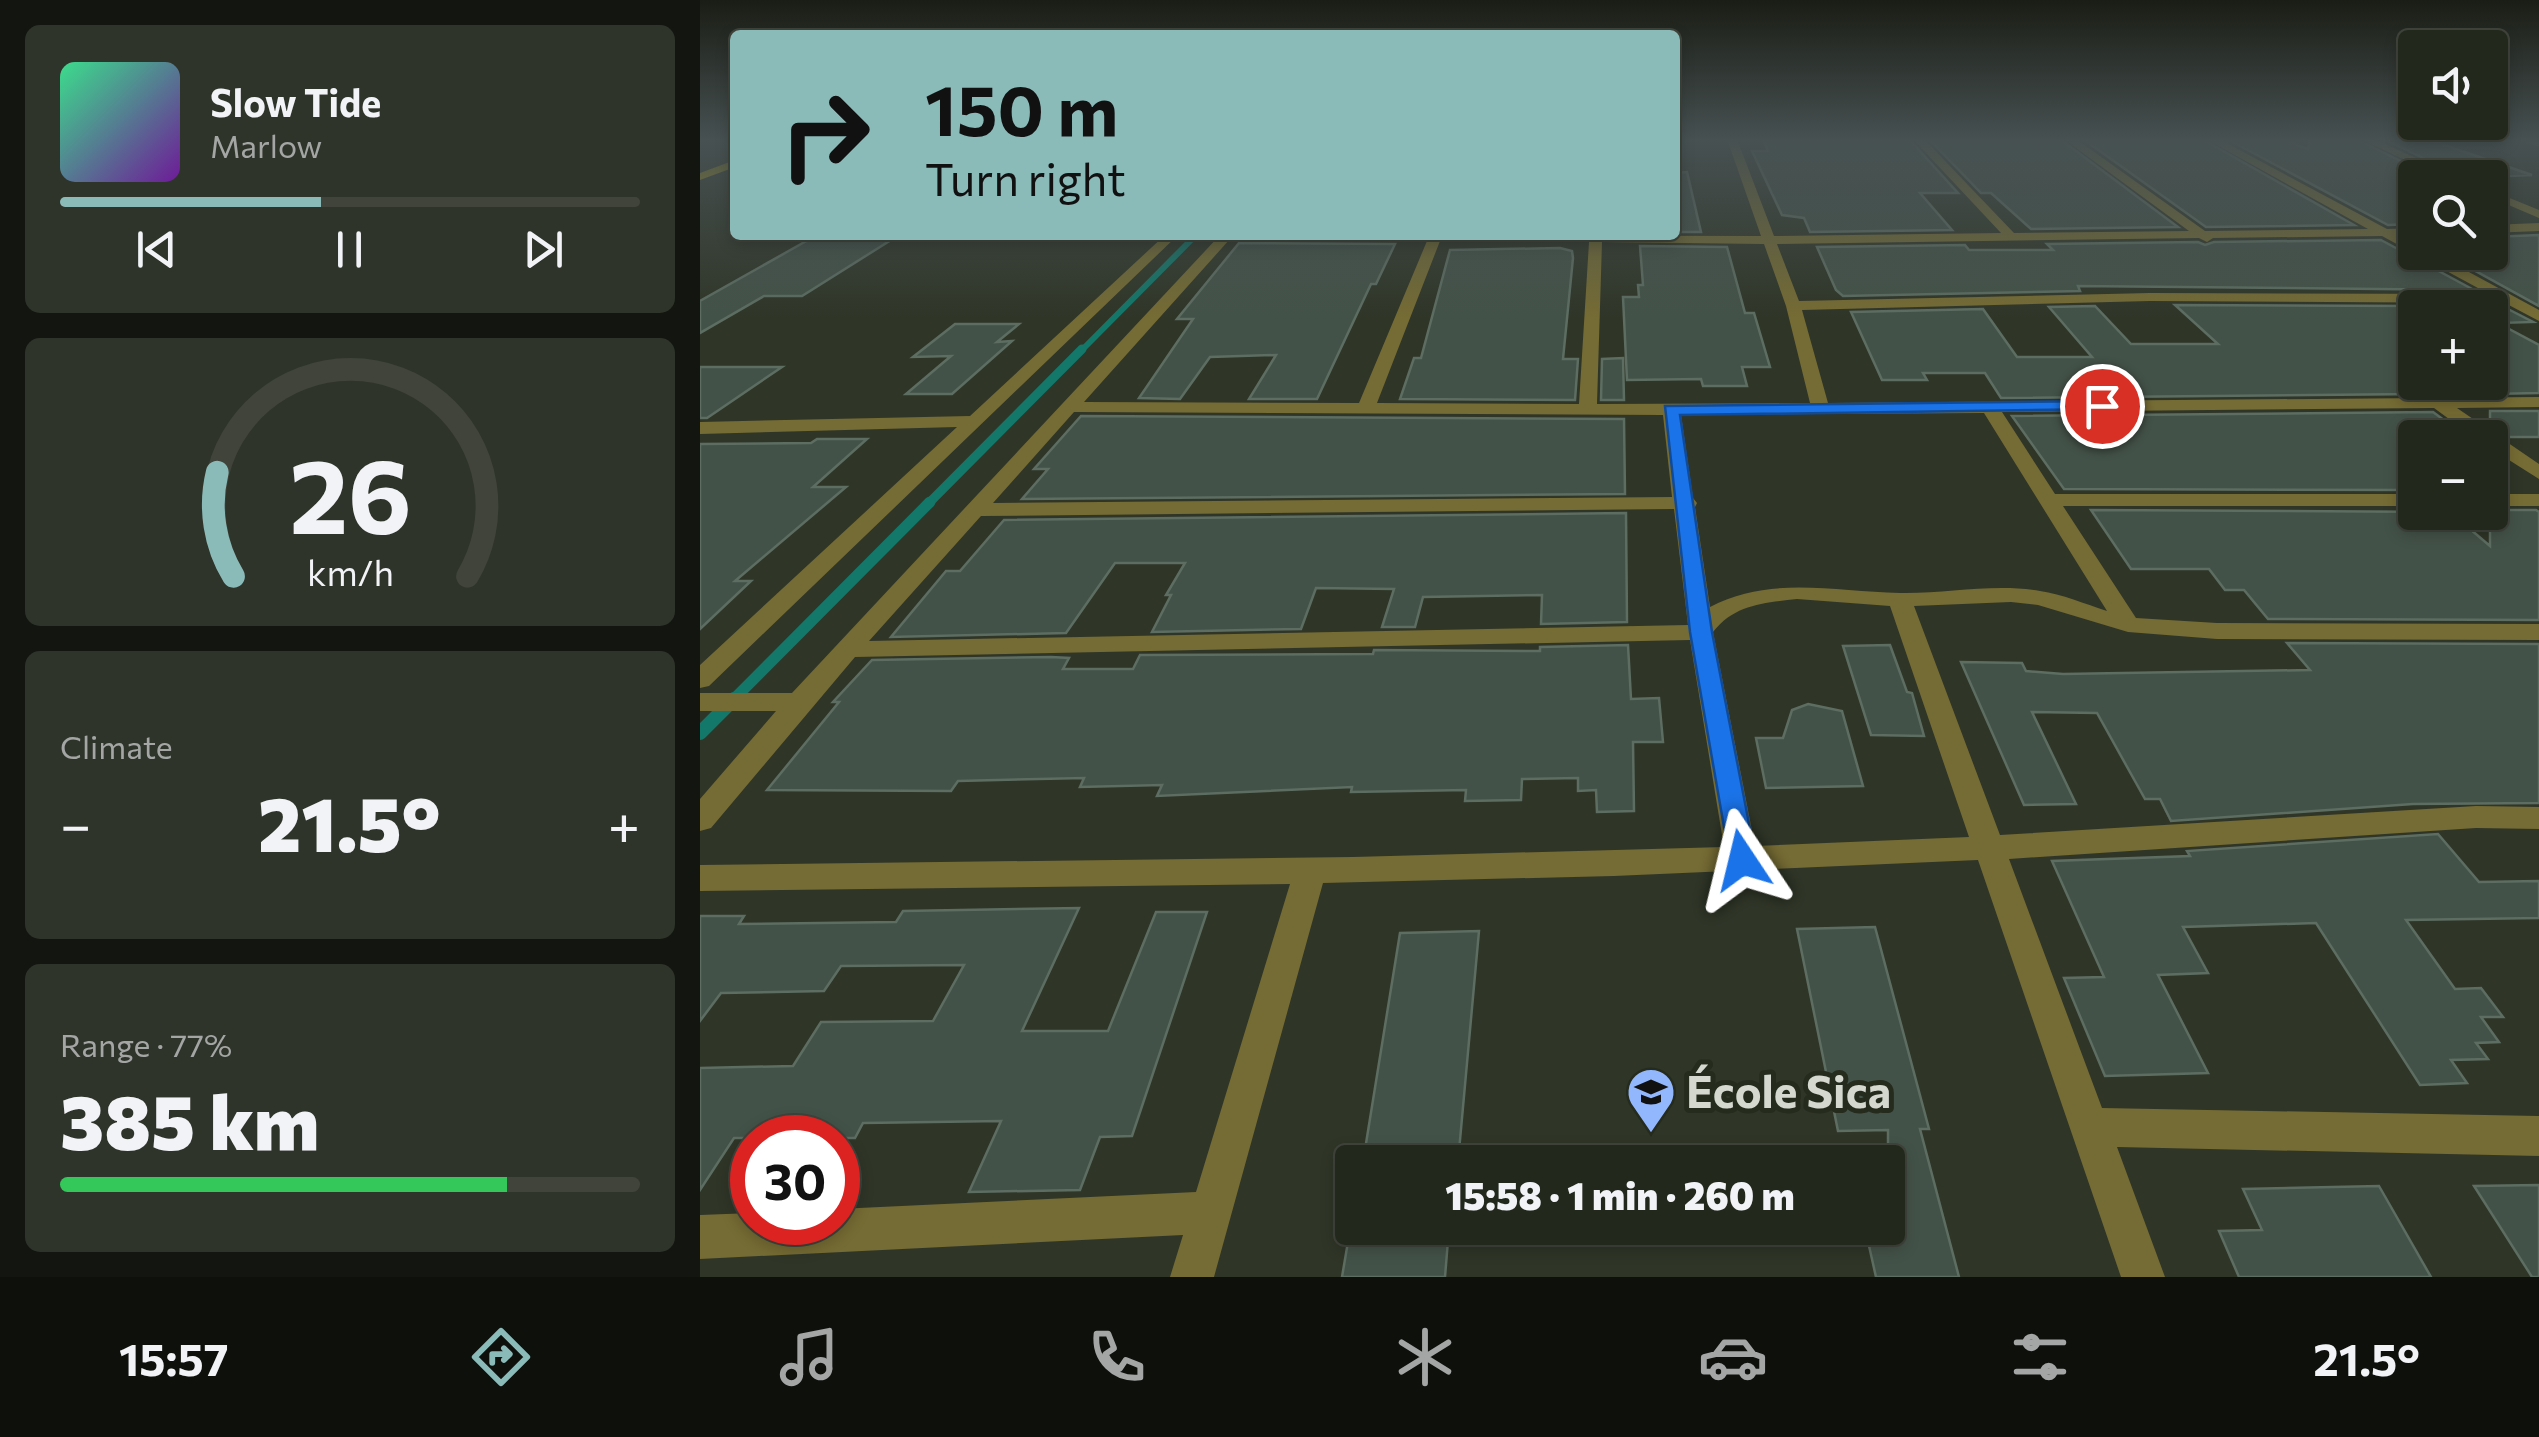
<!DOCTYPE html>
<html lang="en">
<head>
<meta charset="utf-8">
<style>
  body { margin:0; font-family:Commissioner,sans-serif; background:#2f342a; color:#f1f3f6; height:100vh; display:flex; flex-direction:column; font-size:38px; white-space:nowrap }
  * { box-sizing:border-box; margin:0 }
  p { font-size:32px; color:#a3a6a4 }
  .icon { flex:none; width:55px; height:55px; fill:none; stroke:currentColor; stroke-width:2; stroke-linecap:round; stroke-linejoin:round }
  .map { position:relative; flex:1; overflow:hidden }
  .panel { display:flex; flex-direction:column; gap:25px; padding:25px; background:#131610; width:700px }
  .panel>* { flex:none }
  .banner { position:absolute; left:30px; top:30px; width:950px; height:210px; border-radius:10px; box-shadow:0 5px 15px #0003,0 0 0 2px #40443b; background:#8bbbb9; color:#111; overflow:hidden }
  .tools { position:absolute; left:1698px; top:30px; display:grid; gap:20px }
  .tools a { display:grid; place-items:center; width:110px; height:110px; border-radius:10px; background:#23281d; box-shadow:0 5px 15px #0003,0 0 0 2px #40443b; font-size:50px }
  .speed { position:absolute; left:30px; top:1115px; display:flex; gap:20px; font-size:50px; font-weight:700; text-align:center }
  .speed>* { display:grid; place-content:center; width:130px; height:130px; border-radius:50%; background:#23281d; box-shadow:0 5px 15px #0003,0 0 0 2px #40443b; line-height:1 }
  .speed .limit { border:15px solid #d22; background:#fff; color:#111 }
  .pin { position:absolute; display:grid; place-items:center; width:85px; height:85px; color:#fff; margin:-42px; border:5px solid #fff; border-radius:50%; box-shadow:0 2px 10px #0007 }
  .me { position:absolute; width:110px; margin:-55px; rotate:350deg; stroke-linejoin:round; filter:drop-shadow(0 0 8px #0008) }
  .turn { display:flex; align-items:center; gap:35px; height:210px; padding:0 30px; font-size:45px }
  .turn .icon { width:130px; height:130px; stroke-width:2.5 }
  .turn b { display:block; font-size:70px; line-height:85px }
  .big { font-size:75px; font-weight:800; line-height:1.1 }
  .panel .card { flex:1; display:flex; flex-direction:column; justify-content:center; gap:15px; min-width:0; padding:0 35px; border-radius:15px; background:#2f342a }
  .panel .dial { align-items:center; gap:0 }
  .dial svg { height:260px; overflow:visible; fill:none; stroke:#40443b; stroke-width:7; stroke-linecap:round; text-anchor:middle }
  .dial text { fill:#f1f3f6; stroke:none }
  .song { display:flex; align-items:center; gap:30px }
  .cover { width:120px; height:120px; border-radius:15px; background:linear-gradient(135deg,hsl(150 70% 55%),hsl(280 70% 35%)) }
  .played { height:10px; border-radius:5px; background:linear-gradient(90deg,#8bbbb9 45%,#40443b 45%) }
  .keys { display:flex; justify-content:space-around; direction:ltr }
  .heat { display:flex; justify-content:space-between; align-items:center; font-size:55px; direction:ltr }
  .charge { height:15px; border-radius:8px; background:linear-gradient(90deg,#34c759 77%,#40443b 0) }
  .trip { position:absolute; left:635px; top:1145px; width:570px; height:100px; border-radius:10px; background:#23281d; box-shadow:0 5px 15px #0003,0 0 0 2px #40443b; font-weight:800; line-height:100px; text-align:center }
  .menu { display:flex; height:160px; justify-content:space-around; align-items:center; background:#0e100c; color:#a3a6a4 }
  .menu .icon { width:70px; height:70px }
  .menu .current { color:#8bbbb9 }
  .menu b { font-size:45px; color:#f1f3f6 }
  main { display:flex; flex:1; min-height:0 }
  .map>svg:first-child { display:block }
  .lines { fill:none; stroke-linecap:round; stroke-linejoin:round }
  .stream-far3 { stroke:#13776a; stroke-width:6 }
  .stream-far2 { stroke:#13776a; stroke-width:9 }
  .stream-far1 { stroke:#13776a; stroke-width:11 }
  .stream { stroke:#13776a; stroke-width:14 }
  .building { fill:#435248; stroke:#5d6d62; stroke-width:2.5 }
  .minor { fill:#756b34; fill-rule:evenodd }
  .major { fill:#b8a212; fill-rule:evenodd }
  .route { fill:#1a73e8; stroke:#114b97; stroke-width:2.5 }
  .labels { text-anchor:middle; stroke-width:10; stroke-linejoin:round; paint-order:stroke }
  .near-poi-label { font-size:45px; font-weight:bold; fill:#d4d8cf; stroke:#252b1d; text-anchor:start }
</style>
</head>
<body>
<main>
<section class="panel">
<div class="card">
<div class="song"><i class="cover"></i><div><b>Slow Tide</b><p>Marlow</p></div></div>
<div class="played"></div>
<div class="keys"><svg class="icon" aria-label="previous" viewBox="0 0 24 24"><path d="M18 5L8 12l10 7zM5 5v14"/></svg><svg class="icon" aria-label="pause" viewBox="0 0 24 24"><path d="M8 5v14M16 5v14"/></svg><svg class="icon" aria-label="next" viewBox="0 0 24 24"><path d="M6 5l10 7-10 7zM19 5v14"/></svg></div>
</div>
<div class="card dial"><svg viewBox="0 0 100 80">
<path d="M14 69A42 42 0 1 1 86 69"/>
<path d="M14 69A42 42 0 0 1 9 37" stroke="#8bbbb9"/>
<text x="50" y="56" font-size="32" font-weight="700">26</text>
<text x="50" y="72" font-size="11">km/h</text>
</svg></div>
<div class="card"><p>Climate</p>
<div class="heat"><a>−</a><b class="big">21.5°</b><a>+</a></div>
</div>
<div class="card"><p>Range · 77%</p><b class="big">385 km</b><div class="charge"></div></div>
</section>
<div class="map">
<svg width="1839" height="1277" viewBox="0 0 1839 1277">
  <rect width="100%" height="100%" fill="#2f3527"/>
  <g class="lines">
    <path class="stream-far3" d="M380 352 496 235"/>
    <path class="stream-far2" d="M227 505 382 349"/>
    <path class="stream-far1" d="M32 701 230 502"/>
    <path class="stream" d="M0 733 34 699"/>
  </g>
  <path class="building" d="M1209 139 1258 193H1220L1252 230 1110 232 1104 218 1082 215 1052 151H1068L1063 140Z
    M1229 139H1360L1478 227 1331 229 1291 193H1281Z
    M1383 139H1502L1654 225 1506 227Z
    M1527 139H1581L1608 149 1610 139H1656L1735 178H1715V224L1688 225Z
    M1684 139H1727L1832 175 1764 178Z
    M987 172 1001 232H975V173Z
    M117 235H199L102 296H64L0 333V301Z
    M1839 235V306L1741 252H1790V237Z
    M1681 240 1774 290 1378 286 1380 291 1143 296 1136 290 1117 247 1265 245 1269 250H1353L1347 244 1498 242 1505 245 1514 242Z
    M539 243 695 244 676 284H671L617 399H549L576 355 510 357 480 399 439 398 493 319H477Z
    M940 246 1027 247 1045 313H1054L1070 367H1042L1047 386H1003L1001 379 927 380 923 297H939L938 285H943Z
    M860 248 872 251 873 258 863 359H878L875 400 700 399 714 358H721L750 250Z
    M1475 305 1715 306V392L1718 394 1301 398 1285 373H1223L1227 380H1182L1151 312 1283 309 1317 357H1392L1349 307 1395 306 1431 344H1518Z
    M1804 307 1833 322 1798 323 1839 345V393L1790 394V307Z
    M255 324H319L297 342 312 341 252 394H206L251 356 213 357Z
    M923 358 924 400H901L902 359Z
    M0 367H82L7 418H0Z
    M1790 411H1839V437H1806L1790 426Z
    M1733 412 1767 437 1715 438V490L1364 489 1312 416Z
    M381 416 924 419 925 494 322 499 348 469H334Z
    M117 439H167L113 487H146L35 581H51L0 629V444L111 443Z
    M1391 510 1750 512 1790 546V510H1836L1839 512V620L1568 619 1544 590H1525L1509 569H1431Z
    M926 513 927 622 841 624 842 595 723 597 715 627H682L694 589 616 588 601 629 452 632 471 595H466L485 563H415L366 633 191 637 246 571H260L304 520Z
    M1587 643 1839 644V803L1713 804 1471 821 1460 799H1445L1397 713 1332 712 1376 804 1324 805 1261 662 1322 663 1326 671 1363 674 1610 670Z
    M928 645 931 699 959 698 963 742H933L934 811 897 812 896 790 878 791V778L822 779 821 800 765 801 766 790 651 792 652 787 457 796 462 785 380 787 384 778 258 781 251 791 67 790 139 702H133L172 660 351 657 369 658 363 669H433L440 655 673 654 674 650 840 651V647Z
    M1190 645 1207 692 1212 693 1224 736 1171 735 1143 646Z
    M1108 704 1142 711 1163 786 1066 788 1056 738H1083L1092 710Z
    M1738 834 1779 882 1839 881V918L1706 920 1755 989 1781 988 1803 1017H1781L1799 1042 1776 1043 1788 1059 1751 1060 1767 1083 1720 1085 1616 923 1483 927 1508 973 1458 975 1508 1073 1405 1076 1364 978 1404 977 1352 861 1490 856 1487 851Z
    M379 908 322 1031H408L456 912H507L432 1136 400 1137 380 1190 269 1192 301 1121 163 1123 155 1138H34L0 1190V1068L93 1066 121 1022 233 1021 264 965 141 966 124 991 21 993 0 1021V916H44L39 924 196 922 203 911Z
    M1175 927 1229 1129H1220L1259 1277H1176L1165 1228H1188V1130L1138 1131 1097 929Z
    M779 931 758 1162H663L700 933Z
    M1839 1185V1277H1832L1774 1186Z
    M1679 1186 1731 1277H1539L1519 1231 1562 1230 1543 1189Z
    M729 1228H749L745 1277H642L650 1230Z"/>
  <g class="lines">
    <path class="minor" d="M1027 139H1037L1074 236 1301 233 1213 139H1224L1314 233 1489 231 1364 139H1376L1505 231 1668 229 1506 139H1519L1687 229 1715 228V236H1700L1715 244V252H1732L1839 310V321L1805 303 1450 301 1102 310 1128 403 1839 397V407L1757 408 1839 464V479L1790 448V438H1775L1734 408 1302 412 1355 494H1715V506H1363L1436 618 1517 623 1839 624V640L1517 639 1428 632 1338 605 1311 602 1214 606 1300 835 1776 806 1839 807V829L1776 828 1309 859 1402 1108 1839 1116V1156L1417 1147 1465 1277H1421L1278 860 914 876 623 883 514 1277H470L483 1235 0 1259V1215L52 1213V1222H138V1209L496 1192 590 884 0 891V865L653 857 1024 847 990 640 155 657 11 828 0 831V799L76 711H0V693H92L520 235 1061 236ZM1682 236 1789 294 1450 293 1099 301 1077 244 1499 238 1507 242 1513 238ZM530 239 727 241 659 403 384 402ZM740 241 889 242 879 404 677 403ZM902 242 1064 244 1086 306 1110 403 897 404ZM374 412 963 415 972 497 293 503ZM1284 413 1407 611C1385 604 1362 594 1340 591 1293 583 1246 594 1200 593 1134 592 1071 575 1010 607L995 507 997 503 993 498 981 415ZM974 509 988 625 169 641 281 516ZM1097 599 1190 606 1269 837 1055 846 1013 632C1035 604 1064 603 1097 599Z
      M1660 139H1674L1760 178H1745Z
      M1819 139 1839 141V147L1821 141Z
      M1790 190 1839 210V218L1790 197Z
      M1839 223V231L1790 233V225Z
      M465 235H478L9 686 0 688V665L257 427 0 434V422L270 416Z
      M1790 494H1839V506H1790Z"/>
    <path class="major" d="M35 160V167L0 180V173Z"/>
  </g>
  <linearGradient id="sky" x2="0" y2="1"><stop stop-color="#1a1d15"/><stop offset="0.44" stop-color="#475152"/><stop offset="1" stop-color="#475152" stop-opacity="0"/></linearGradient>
  <rect width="1839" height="318" fill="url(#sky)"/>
  <path class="route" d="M1402 401 1408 403V409L980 415 1012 632 1056 860 1052 867 1042 871 1031 867 990 632 965 406Z"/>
  <defs>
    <g id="school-pin" transform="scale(2.5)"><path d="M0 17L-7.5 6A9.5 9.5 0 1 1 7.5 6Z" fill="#93b7fd" stroke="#252b1d"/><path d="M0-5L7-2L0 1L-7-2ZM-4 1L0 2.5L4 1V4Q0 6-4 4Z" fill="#111"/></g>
  </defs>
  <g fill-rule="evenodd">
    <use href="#school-pin" x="951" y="1092"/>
  </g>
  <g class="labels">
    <g class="near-poi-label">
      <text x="986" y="1108">École Sica</text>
    </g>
  </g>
</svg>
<div class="tools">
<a><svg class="icon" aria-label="sound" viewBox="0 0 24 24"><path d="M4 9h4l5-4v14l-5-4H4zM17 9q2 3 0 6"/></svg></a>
<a><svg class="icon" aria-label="search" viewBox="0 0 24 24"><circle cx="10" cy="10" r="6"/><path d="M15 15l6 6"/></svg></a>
<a>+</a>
<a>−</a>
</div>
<div class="speed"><div class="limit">30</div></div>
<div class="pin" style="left:1402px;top:406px;background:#d93025"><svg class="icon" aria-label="arrive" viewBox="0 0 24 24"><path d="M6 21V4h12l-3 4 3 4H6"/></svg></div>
<svg class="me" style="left:1042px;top:860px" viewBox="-20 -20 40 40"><path d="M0-17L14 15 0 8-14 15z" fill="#1a73e8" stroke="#fff" stroke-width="4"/></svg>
<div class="trip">15:58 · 1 min · 260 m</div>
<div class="banner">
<div class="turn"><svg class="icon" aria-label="right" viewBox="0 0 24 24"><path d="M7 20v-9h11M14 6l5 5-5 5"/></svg><div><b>150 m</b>Turn right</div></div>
</div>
</div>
</main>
<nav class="menu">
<b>15:57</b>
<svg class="icon current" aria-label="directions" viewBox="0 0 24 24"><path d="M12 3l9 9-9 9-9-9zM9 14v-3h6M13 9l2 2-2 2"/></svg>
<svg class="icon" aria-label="music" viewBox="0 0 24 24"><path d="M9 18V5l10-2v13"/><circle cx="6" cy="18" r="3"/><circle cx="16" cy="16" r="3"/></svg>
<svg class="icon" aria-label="phone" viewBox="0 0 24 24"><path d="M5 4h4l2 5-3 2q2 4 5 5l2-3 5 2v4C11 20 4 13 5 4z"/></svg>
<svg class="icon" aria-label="climate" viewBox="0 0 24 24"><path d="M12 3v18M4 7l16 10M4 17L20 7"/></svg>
<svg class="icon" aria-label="car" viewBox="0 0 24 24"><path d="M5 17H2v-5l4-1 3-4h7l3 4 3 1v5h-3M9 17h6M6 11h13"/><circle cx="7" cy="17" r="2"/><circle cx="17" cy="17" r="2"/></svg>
<svg class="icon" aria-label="filters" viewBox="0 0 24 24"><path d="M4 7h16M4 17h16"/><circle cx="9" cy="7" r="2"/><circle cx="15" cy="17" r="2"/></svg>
<b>21.5°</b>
</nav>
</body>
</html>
